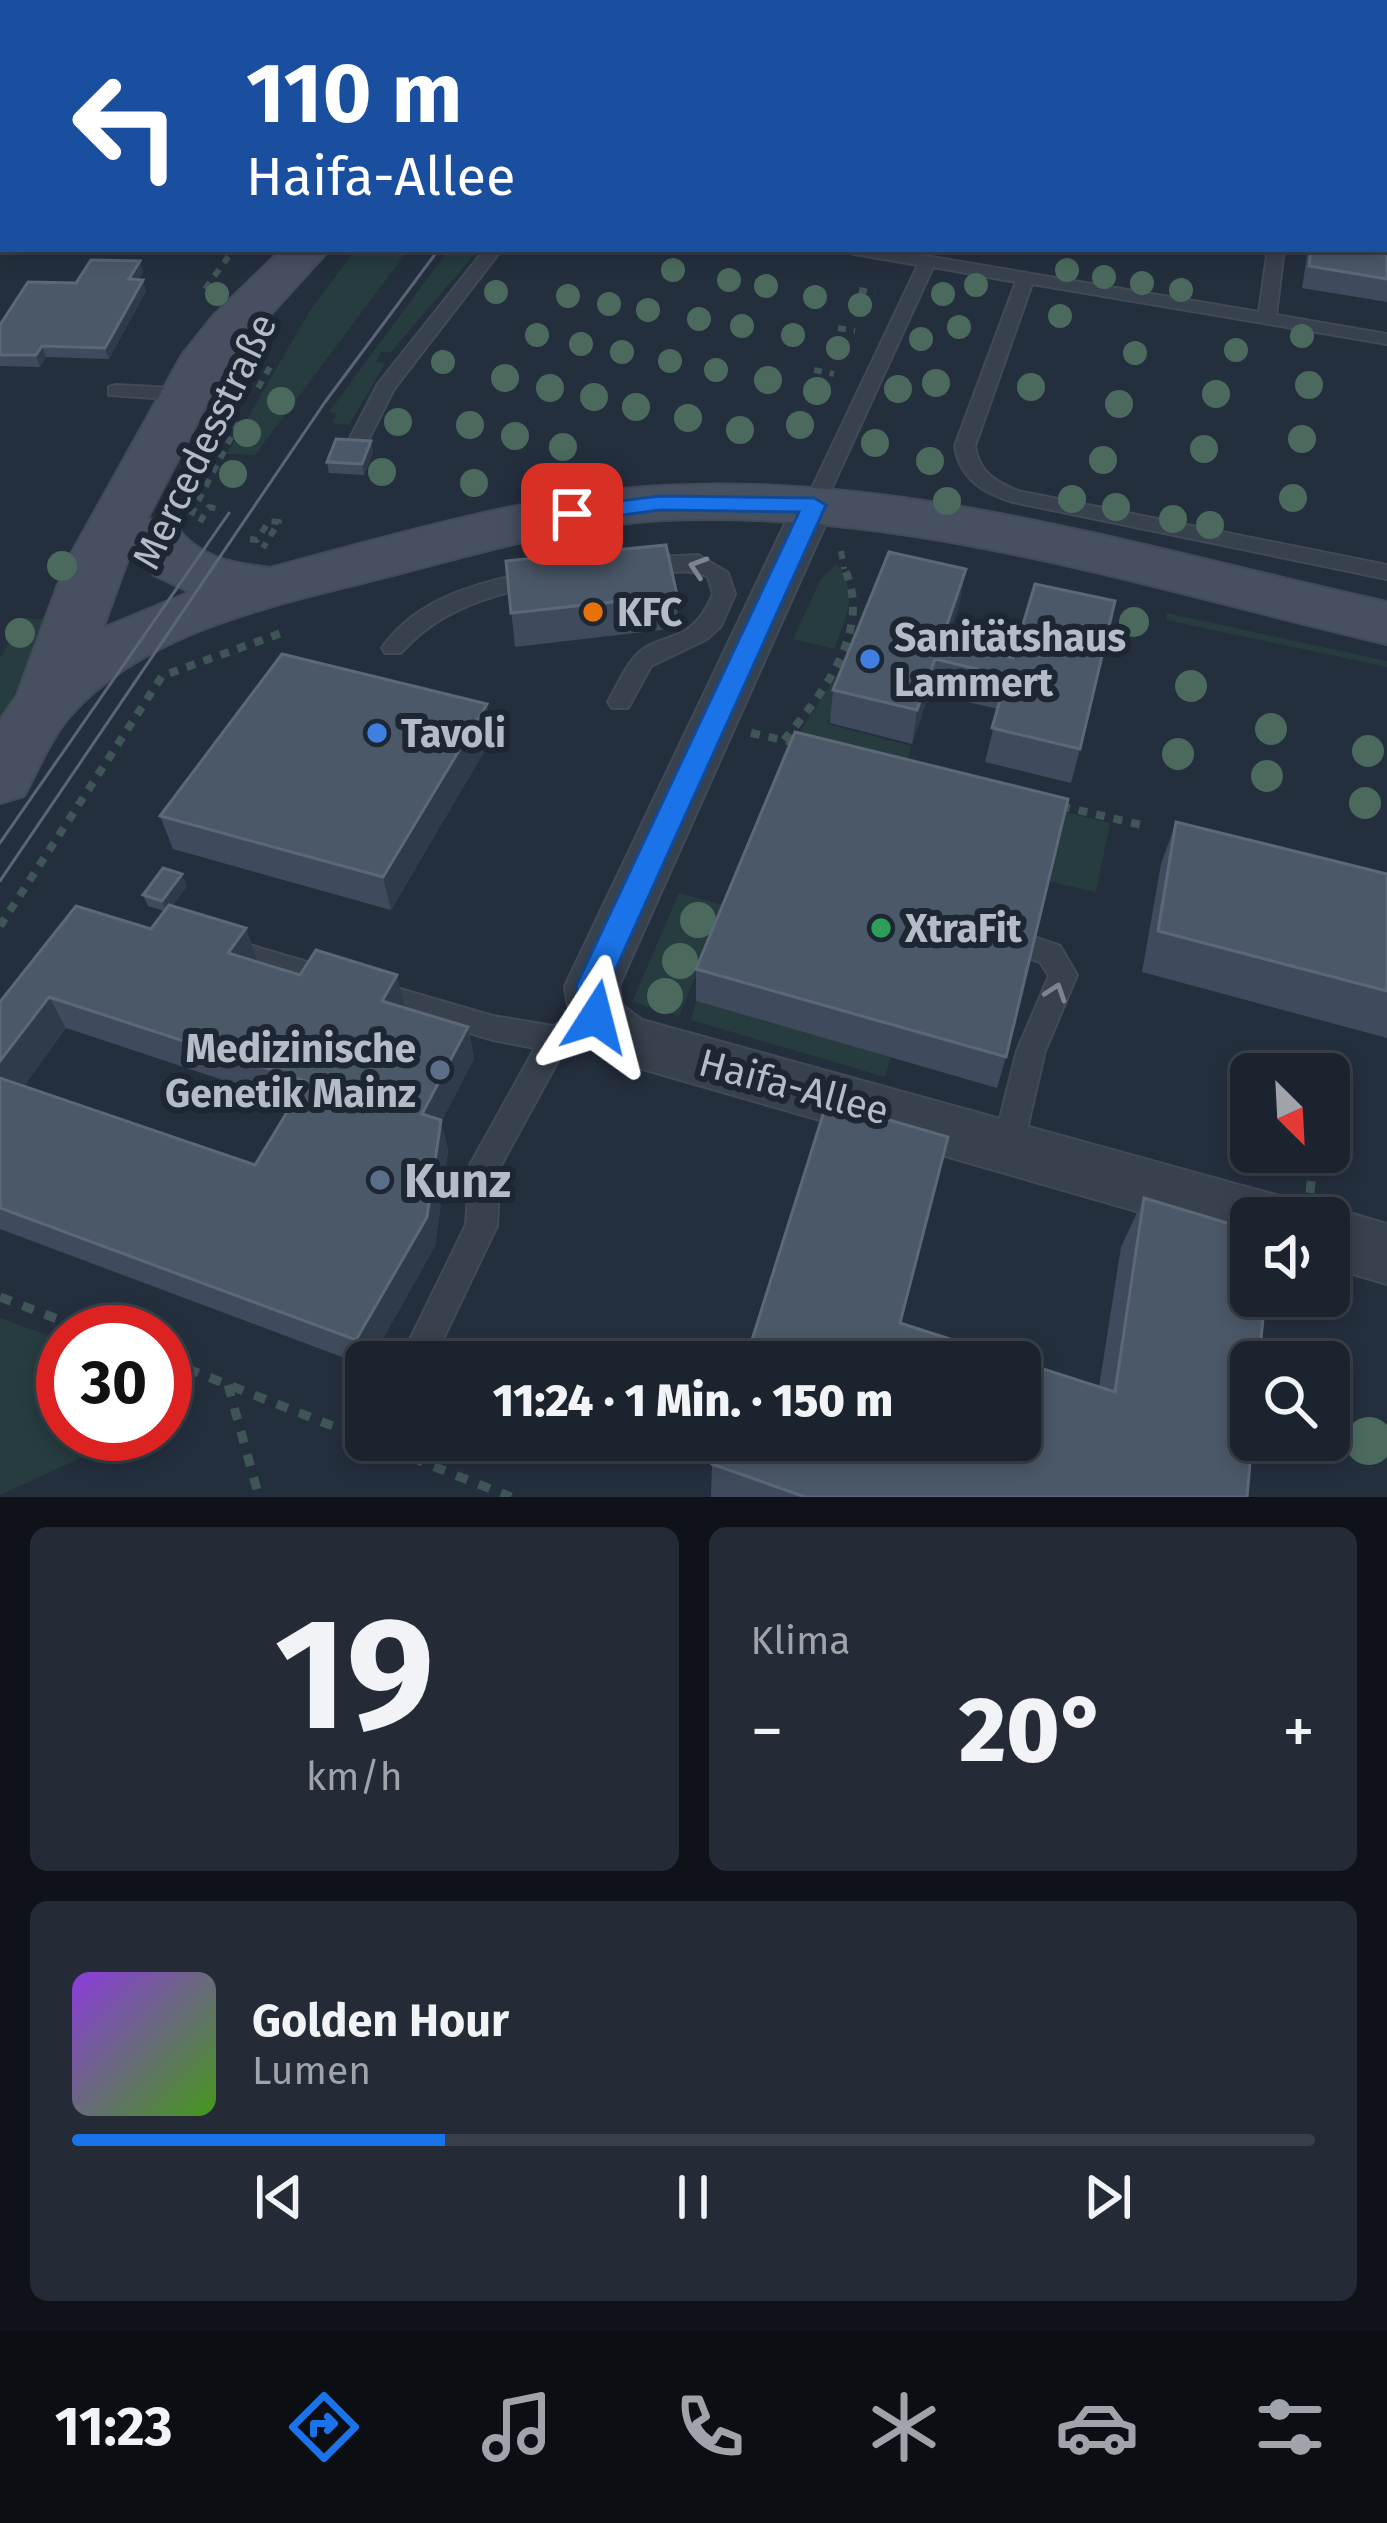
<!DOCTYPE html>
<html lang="de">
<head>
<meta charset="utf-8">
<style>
  body { margin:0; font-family:"Fira Sans",sans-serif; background:#242b36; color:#f1f3f6; height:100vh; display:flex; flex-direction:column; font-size:45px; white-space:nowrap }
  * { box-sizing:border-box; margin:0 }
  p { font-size:39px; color:#a0a4aa }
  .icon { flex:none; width:66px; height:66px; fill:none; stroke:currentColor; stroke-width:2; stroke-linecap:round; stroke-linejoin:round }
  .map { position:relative; height:1497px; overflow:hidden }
  .sheet { display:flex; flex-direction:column; gap:30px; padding:30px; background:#0f1319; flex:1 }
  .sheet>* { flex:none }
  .guide { position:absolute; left:0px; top:0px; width:1389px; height:252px; box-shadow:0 6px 18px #0003,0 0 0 3px #39404a; background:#1a4fa0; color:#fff; overflow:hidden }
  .needle { width:78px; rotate:156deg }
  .tools { position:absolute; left:1230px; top:1053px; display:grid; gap:24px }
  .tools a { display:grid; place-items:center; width:120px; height:120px; border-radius:18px; background:#1b232e; box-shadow:0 6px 18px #0003,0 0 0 3px #39404a; font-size:60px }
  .speed { position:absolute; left:36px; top:1305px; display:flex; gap:24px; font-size:60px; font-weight:700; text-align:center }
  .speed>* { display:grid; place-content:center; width:156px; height:156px; border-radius:50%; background:#1b232e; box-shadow:0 6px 18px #0003,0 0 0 3px #39404a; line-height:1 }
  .speed .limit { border:18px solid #d22; background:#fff; color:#111 }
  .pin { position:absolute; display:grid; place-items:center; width:102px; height:102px; color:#fff; margin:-51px; border-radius:24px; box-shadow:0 6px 18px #0006 }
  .me { position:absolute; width:132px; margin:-66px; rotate:9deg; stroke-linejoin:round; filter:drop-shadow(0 0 9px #0008) }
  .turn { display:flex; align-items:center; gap:42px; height:252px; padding:0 48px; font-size:54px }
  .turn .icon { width:156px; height:156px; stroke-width:2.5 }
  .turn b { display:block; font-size:84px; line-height:102px }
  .big { font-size:90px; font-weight:800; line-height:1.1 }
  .sheet .card { flex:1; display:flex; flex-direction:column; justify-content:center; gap:18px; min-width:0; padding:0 42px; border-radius:18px; background:#242b36 }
  .sheet .dial { align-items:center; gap:0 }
  .dial b { font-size:156px; line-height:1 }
  .song { display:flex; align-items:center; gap:36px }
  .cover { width:144px; height:144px; border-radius:18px; background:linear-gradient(135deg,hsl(270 70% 55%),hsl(100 70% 35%)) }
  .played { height:12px; border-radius:6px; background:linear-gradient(90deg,#1a73e8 30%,#39404a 30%) }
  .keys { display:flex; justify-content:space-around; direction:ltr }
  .heat { display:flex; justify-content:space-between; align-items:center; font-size:66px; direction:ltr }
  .sheet .tiles { flex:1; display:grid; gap:30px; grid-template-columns:1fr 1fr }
  .card:last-child { grid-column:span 2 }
  .trip { position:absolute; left:345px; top:1341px; width:696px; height:120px; border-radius:18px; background:#1b232e; box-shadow:0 6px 18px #0003,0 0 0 3px #39404a; font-weight:800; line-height:120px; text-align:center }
  .tabs { display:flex; height:192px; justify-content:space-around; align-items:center; background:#0b0e12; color:#a0a4aa }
  .tabs .icon { width:84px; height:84px }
  .tabs .on { color:#1a73e8 }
  .tabs b { font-size:54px; color:#f1f3f6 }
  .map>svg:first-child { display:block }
  .green { fill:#263c3f }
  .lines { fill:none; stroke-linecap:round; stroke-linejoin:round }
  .lane-casing { stroke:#414a57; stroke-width:4 }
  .street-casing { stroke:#414a57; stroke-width:4 }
  .secondary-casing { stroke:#414a57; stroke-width:4 }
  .highway-casing { stroke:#434c59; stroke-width:4 }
  .path-far3 { stroke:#3f5557; stroke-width:4.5; stroke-dasharray:6 6; stroke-linecap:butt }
  .path-far2 { stroke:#3f5557; stroke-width:6; stroke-dasharray:8 8; stroke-linecap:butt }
  .path-far1 { stroke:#3f5557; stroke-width:8; stroke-dasharray:9 9; stroke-linecap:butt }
  .path { stroke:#3f5557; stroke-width:9; stroke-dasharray:12 12; stroke-linecap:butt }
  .lane { fill:#38414e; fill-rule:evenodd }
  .street { fill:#38414e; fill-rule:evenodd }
  .secondary { fill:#465061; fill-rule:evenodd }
  .highway { fill:#746855; fill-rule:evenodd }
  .tram { stroke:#5a6575; stroke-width:3 }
  .tree { fill:#4b6a5d }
  .wall { fill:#3f4b5c; fill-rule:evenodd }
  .shaded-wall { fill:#2f3b4b }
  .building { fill:#4b5868; stroke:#5c6777; stroke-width:3 }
  .oneway { stroke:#7c8592 }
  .route { fill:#1a73e8; stroke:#114b97; stroke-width:3 }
  .food-dot { fill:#e8710a; stroke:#1d2633; stroke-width:4.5 }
  .shop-dot { fill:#3f7fe0; stroke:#1d2633; stroke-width:4.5 }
  .leisure-dot { fill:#2e9e5b; stroke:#1d2633; stroke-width:4.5 }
  .service-dot { fill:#5c6f8a; stroke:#1d2633; stroke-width:4.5 }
  .labels { text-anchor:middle; stroke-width:12; stroke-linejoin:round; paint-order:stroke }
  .street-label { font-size:39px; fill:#b4bcc9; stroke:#1d2633 }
  .poi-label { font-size:39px; font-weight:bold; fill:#b4bcc9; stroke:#1d2633; text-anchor:start }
  .near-poi-label { font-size:48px; font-weight:bold; fill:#b4bcc9; stroke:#1d2633; text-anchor:start }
</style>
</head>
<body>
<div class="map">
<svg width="1387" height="1497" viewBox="0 0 1387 1497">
  <rect width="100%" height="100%" fill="#242f3e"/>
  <path class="green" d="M356 249H409L255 455 227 454 309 312Z
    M449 249H479L391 352H381L376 362 385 363 349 425 332 423 337 414 329 412Z
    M836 564C860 592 846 618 834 649L793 639 821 579Z
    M1167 613 1387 661V667L1166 620Z
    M23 618 61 620 0 732V658Z
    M839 672 847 674 828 724 911 746 907 760 798 734Z
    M800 747 1110 823 1096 892 1047 881Z
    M679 893 734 908 697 972 679 1016 632 1002Z
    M696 1001 891 1057 885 1077 691 1020Z
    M0 1318 63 1341V1434H133L0 1495Z"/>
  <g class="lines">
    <g class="lane-casing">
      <path id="lane" d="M1386 92H1387V100H1386Z
        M485 249H502L394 389 365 446H351L348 442 378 384Z
        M846 249H884L1259 312 1268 249H1284L1276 315 1387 334V344L1032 284 975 446C979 473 995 481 1018 491L1387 565V579L1013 502C983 493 960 479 955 446L1016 282 933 267 824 505 821 509H807L804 505 918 265 854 254Z
        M116 385 230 391 239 397 230 403 109 395V387Z
        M698 555 728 573 735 594 721 626 707 639 651 666 628 708H612L608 702C616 688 623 671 633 659 659 628 690 650 713 594L708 577C683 563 649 582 628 565L639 558Z
        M539 570 547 572 550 577 547 582C490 597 441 607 401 653H385L382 648C417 597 481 582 539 570Z
        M1031 936 1060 946 1077 975 1045 1051 1023 1146 1019 1156 1008 1160 997 1156 993 1146 1017 1051 1049 976 1040 962 1021 955 1018 947 1021 939Z
        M226 938 341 972 345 980 341 988 331 991 216 957 213 949 216 941Z
        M376 982 493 1016 553 1026 596 1005 606 1009 610 1017 606 1025 565 1048 500 1167 497 1226 432 1362H399L466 1225 470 1165 535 1048 493 1040 366 1002 362 994 366 986Z"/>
    </g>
    <g class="street-casing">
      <path id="street" d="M814 492 828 496 834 505 619 986 622 1005 642 1020 1283 1197 1292 1218H1251V1244L625 1064C584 1050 569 1028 565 986L794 505 800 496Z
        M1329 1207 1387 1224V1284L1329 1267V1218H1306Z"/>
    </g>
    <g class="secondary-casing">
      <path id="secondary" d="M530 0H567L528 3Z
        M282 249H330L231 358 147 519 173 523C199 559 229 562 270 568 389 536 540 492 662 486 908 472 1149 550 1387 602V644C1150 589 911 509 664 520 562 525 461 559 362 583 262 608 140 635 69 717 50 740 38 770 24 796L0 803V720L17 695 66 563 182 355 213 316ZM132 548 154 575 190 592 103 628Z"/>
    </g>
    <g class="highway-casing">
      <path id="highway" d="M621 0H715L619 3Z
        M881 0H987L879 3Z
        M3 53V77L0 78V54Z"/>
    </g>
    <path class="path-far3" d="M337 3 375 0"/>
    <path class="path-far2" d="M205 289 234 249
      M859 290 875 293
      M838 328 855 331
      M814 370 834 374
      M258 388 274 360
      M788 419 808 423
      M191 515 239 422
      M200 522 209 507 218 509
      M250 539 257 540 269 521 279 522 263 548
      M841 551 844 569"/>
    <path class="path-far1" d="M751 733 801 744
      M784 740C823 693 875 628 843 566
      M1061 806 1141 825
      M0 926 162 676 287 631"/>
    <path class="path" d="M1310 1193 1314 1152
      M0 1297 91 1332
      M165 1360 366 1439
      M228 1385 259 1497
      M367 1440 511 1497"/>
    <use href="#lane" class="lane"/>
    <use href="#street" class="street"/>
    <use href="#secondary" class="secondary"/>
    <use href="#highway" class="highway"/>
    <path class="tram" d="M0 843 229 513
      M0 881 325 402 439 249"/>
  </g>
  <g class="tree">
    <circle cx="673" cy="270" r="12"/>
    <circle cx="1067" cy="270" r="12"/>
    <circle cx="1104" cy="277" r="12"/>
    <circle cx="729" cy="280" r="12"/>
    <circle cx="1142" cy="283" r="12"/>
    <circle cx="976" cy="285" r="12"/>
    <circle cx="766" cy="286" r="12"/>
    <circle cx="1181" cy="290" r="12"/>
    <circle cx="496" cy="292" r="12"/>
    <circle cx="217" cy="294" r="12"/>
    <circle cx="943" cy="294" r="12"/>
    <circle cx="568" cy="296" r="12"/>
    <circle cx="815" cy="297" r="12"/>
    <circle cx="609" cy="304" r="12"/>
    <circle cx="860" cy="305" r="12"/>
    <circle cx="648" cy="310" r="12"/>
    <circle cx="1060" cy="316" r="12"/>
    <circle cx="699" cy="319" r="12"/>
    <circle cx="742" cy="326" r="12"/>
    <circle cx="959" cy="327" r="12"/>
    <circle cx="537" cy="335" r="12"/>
    <circle cx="793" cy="335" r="12"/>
    <circle cx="1302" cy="336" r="12"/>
    <circle cx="921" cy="339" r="12"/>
    <circle cx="581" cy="344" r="12"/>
    <circle cx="838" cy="348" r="12"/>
    <circle cx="1236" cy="350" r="12"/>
    <circle cx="622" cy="352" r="12"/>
    <circle cx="1135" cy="353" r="12"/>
    <circle cx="670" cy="361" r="12"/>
    <circle cx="443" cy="362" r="12"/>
    <circle cx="716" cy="370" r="12"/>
    <circle cx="505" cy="378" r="14"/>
    <circle cx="768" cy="380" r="14"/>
    <circle cx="936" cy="383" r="14"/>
    <circle cx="1309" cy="385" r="14"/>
    <circle cx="1031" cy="387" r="14"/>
    <circle cx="550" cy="388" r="14"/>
    <circle cx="898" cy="389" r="14"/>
    <circle cx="817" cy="391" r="14"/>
    <circle cx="1216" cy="394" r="14"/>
    <circle cx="594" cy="397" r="14"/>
    <circle cx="281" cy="401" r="14"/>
    <circle cx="1119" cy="404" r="14"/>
    <circle cx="636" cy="407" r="14"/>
    <circle cx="688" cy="418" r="14"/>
    <circle cx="398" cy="422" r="14"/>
    <circle cx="470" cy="425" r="14"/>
    <circle cx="800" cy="425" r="14"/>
    <circle cx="740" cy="430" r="14"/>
    <circle cx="247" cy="433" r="14"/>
    <circle cx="515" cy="436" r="14"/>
    <circle cx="1302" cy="439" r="14"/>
    <circle cx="875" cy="443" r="14"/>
    <circle cx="563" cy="447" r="14"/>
    <circle cx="1204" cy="449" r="14"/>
    <circle cx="1103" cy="460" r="14"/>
    <circle cx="930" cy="461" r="14"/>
    <circle cx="382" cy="472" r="14"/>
    <circle cx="233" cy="474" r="14"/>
    <circle cx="474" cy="483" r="14"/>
    <circle cx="1293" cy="498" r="14"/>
    <circle cx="1072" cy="499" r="14"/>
    <circle cx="947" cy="501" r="14"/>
    <circle cx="1116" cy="507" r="14"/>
    <circle cx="1173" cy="519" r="14"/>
    <circle cx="1210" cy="525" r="14"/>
    <circle cx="62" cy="566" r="15"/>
    <circle cx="1134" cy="622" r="15"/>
    <circle cx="20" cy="633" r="15"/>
    <circle cx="1191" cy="686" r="16"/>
    <circle cx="1271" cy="729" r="16"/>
    <circle cx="1368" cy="751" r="16"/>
    <circle cx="1178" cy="754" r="16"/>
    <circle cx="1267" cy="776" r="16"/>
    <circle cx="1365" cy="803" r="16"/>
    <circle cx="698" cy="920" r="18"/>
    <circle cx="680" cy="961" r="18"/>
    <circle cx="665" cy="996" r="18"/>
    <circle cx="1369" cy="1441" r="24"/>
  </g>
  <path class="wall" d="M1387 124V302L1302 288 1308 249H1386Z
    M143 272 139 279 146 291 109 359 46 357 40 367 0 366V325L76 283Z
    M371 441 373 452 364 475 329 473 327 462Z
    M506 561 677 595 678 628 515 647Z
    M960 602 946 643 1013 658 1080 749 1071 783 985 762 998 709 929 693 912 744 830 723 833 690Z
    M487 704 492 738 391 910 173 849 160 816Z
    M1176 822 1387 874V1038L1142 972 1161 864Z
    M187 886 172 906 246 928 257 962 468 1027 474 1059 441 1122 448 1150 435 1246 370 1362H366V1366L0 1229V1002L151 929 164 911 148 906 143 895ZM66 1028 292 1103 255 1165 24 1086Z
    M696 969 1006 1057 997 1088 696 1001Z
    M1144 1198 1247 1497H711L712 1464 745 1362 901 1323 1099 1387 1121 1247Z"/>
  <path class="shaded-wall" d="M140 261 143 272 133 290 129 279Z
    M143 280 146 291 109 359 105 348Z
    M42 346 46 357 40 367 36 355Z
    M371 441 373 452 364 475 362 464Z
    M966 569 960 602 940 660 941 642Z
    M935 659 929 693 912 744 917 710Z
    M487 704 492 738 391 910 383 877Z
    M182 874 187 886 167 912 162 901Z
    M246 928 257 961 241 985 228 953Z
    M397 975 405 1007 390 1033 382 1001Z
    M49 997 66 1028 10 1105 0 1090V1061Z
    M468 1027 474 1059 441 1122 448 1150 435 1246 370 1362H366V1364L356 1340 422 1114Z"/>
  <path class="building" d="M1386 123 1387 279 1309 266 1311 249H1386Z
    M2 154 3 175H0V157Z
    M0 188H3V210H0Z
    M91 260 140 261 129 279 143 280 105 348 42 346 36 355H0V325L28 282 76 283Z
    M336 439 371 441 362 464 327 462Z
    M666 545 677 595 511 613 506 561Z
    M889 552 966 569 941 642 1013 658 1035 584 1115 601 1080 749 992 728 1007 676 935 659 917 710 833 690Z
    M282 654 487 704 383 877 160 816Z
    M795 732 1068 799 1006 1057 696 969Z
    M1176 822 1387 874V991L1158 931Z
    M163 868 182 874 162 901 143 895Z
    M169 905 246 928 228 953 300 975 316 950 397 975 382 1001 468 1027 422 1114 441 1120 427 1217 356 1340 0 1208V1078L255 1165 306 1081 49 997 0 1061V1002L76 906 151 929Z
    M827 1102 948 1137 900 1323 1115 1392 1144 1198 1251 1230V1296H1265L1259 1362H1251L1252 1440 1247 1497H805L712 1464 720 1440H1020V1362H745Z"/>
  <defs><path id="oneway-chevron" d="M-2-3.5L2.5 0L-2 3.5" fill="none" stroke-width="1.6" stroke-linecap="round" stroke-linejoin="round" transform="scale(3)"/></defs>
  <g class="oneway">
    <use href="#oneway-chevron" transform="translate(698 567) rotate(-162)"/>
    <use href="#oneway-chevron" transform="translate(1056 992) rotate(-71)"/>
  </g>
  <path class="route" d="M660 496 814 498 826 505 608 986 611 1017 607 1027 596 1031 584 1027 576 986 799 512 660 510 572 522 560 514 572 507Z"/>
  <circle class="food-dot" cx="593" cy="612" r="12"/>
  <g class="shop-dot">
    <circle cx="870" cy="659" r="12"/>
    <circle cx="377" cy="733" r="12"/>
  </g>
  <circle class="leisure-dot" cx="881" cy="928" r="12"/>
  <g class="service-dot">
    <circle cx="440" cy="1070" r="12"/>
    <circle cx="380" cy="1180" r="12"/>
  </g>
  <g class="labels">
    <g class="street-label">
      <text transform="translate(204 441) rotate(-64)" y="14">Mercedesstraße</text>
      <text transform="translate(794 1086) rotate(15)" y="14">Haifa-Allee</text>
    </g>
    <g class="poi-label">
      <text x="617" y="626">KFC</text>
      <text x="894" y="651">Sanitätshaus<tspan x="894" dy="45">Lammert</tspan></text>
      <text x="401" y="747">Tavoli</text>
      <text x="905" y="942">XtraFit</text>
      <text x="416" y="1062" text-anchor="end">Medizinische<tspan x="416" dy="45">Genetik Mainz</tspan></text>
    </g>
    <g class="near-poi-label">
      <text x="404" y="1197">Kunz</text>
    </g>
  </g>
</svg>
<div class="tools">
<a><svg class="needle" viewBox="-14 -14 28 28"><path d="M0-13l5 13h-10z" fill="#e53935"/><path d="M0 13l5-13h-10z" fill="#a0a4aa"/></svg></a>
<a><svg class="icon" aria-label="sound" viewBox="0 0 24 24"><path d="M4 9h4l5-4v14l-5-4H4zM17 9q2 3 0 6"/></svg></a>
<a><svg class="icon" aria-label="search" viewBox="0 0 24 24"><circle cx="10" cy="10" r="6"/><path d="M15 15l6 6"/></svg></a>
</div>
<div class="speed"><div class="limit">30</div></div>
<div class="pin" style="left:572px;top:514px;background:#d93025"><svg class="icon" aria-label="arrive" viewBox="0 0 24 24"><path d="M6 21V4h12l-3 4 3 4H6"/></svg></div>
<svg class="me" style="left:596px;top:1017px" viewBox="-20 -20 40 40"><path d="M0-17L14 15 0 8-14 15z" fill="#1a73e8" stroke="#fff" stroke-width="4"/></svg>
<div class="trip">11:24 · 1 Min. · 150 m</div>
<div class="guide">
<div class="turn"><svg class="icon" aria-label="left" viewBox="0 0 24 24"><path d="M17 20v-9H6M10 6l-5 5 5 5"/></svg><div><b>110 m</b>Haifa-Allee</div></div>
</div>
</div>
<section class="sheet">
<div class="tiles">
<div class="card dial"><b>19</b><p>km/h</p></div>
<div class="card"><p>Klima</p>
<div class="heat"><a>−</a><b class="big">20°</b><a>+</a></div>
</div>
<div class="card">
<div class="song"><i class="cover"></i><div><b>Golden Hour</b><p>Lumen</p></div></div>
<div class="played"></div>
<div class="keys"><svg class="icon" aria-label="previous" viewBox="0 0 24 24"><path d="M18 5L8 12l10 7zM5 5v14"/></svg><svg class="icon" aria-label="pause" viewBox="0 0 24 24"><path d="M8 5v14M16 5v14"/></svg><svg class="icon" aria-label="next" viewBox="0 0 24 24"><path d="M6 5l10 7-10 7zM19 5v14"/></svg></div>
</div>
</div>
</section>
<nav class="tabs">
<b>11:23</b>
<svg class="icon on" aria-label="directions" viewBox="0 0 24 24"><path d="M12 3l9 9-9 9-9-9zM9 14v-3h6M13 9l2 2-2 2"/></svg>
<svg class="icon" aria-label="music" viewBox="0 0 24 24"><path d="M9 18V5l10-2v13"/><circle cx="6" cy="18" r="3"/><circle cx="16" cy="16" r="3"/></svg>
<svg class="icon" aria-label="phone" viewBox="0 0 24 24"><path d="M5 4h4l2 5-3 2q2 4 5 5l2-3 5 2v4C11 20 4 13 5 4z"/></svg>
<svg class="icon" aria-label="climate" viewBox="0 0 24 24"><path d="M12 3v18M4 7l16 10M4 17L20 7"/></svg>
<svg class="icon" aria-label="car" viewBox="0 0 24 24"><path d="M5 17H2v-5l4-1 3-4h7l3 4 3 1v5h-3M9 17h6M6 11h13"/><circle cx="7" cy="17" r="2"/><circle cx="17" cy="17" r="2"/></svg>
<svg class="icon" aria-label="filters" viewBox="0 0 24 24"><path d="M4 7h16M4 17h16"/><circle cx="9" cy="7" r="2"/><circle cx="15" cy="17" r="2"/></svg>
</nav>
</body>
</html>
